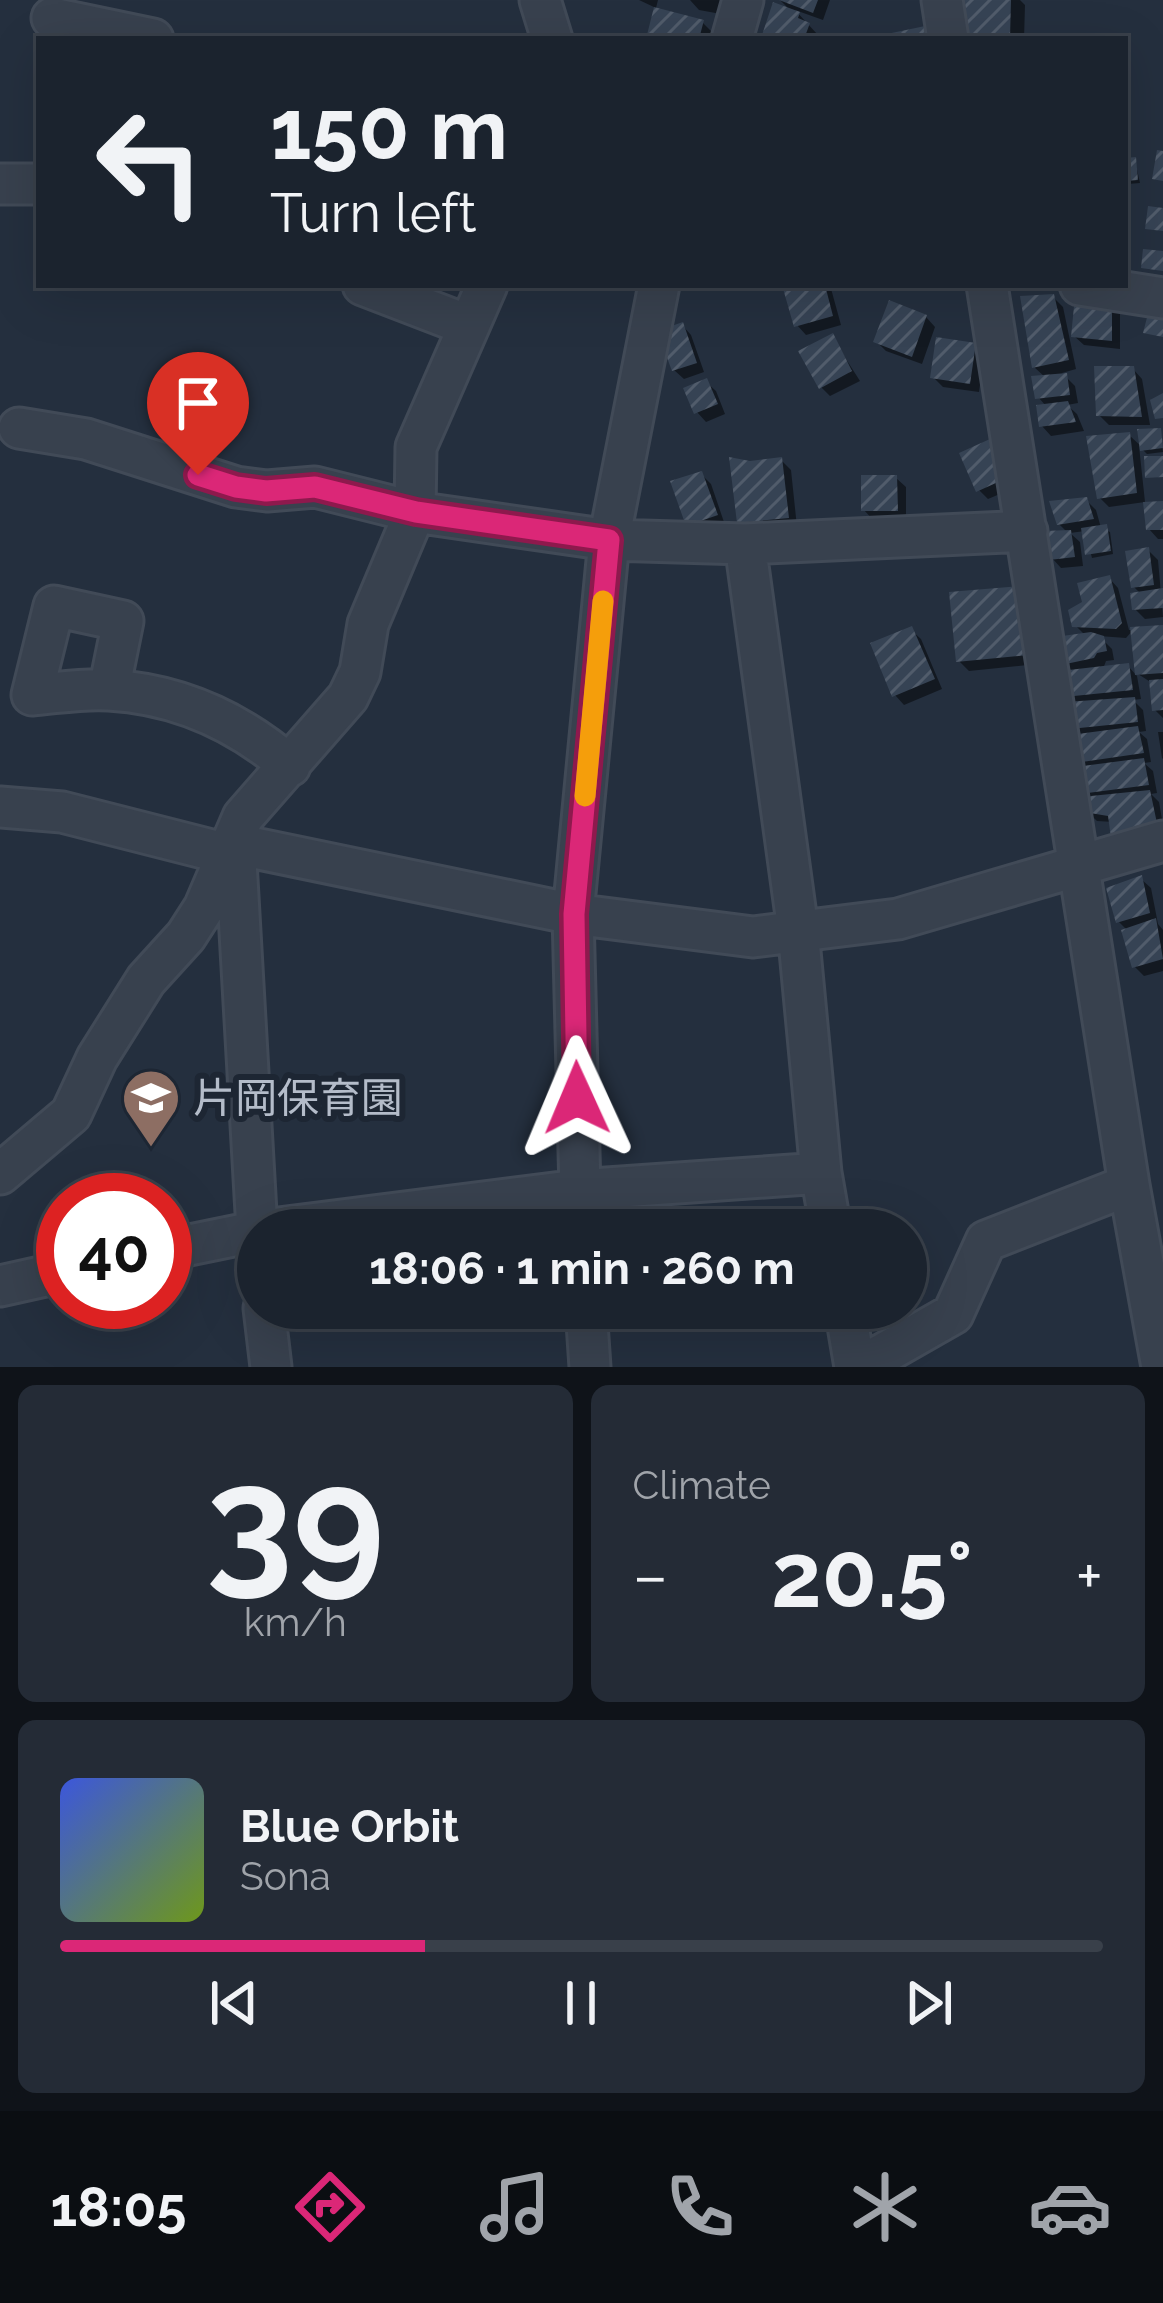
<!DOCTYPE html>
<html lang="en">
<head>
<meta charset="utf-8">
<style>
  body { margin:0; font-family:Raleway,"Noto Sans JP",sans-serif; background:#242b36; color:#f1f3f6; height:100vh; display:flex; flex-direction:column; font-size:45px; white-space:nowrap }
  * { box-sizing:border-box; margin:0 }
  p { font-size:39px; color:#a0a4aa }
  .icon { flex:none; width:66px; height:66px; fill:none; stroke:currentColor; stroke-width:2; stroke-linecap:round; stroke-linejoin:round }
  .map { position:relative; height:1367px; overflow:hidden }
  .drawer { display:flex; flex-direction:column; gap:18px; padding:18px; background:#0f1319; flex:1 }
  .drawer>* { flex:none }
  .guide { position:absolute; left:36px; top:36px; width:1092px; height:252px; border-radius:0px; box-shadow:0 12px 48px #0002,0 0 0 3px #39404a; background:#1b232e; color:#f1f3f6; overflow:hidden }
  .speed { position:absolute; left:36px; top:1173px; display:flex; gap:24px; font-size:60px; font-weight:700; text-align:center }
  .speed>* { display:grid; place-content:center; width:156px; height:156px; border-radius:50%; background:#1b232e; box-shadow:0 12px 48px #0002,0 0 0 3px #39404a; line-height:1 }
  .speed .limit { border:18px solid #d22; background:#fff; color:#111 }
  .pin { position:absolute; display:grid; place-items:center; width:102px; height:102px; color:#fff; margin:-123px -51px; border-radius:50% 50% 50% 0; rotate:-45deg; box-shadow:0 0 12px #0007 }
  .pin .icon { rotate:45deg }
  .me { position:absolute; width:132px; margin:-66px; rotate:359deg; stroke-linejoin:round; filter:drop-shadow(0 0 9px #0008) }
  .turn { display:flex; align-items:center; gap:42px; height:252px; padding:0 36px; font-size:54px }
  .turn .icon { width:156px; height:156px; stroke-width:2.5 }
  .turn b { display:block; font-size:84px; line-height:102px }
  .big { font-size:90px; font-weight:700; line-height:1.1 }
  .drawer .widget { flex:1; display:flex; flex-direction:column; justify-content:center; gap:18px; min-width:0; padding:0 42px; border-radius:18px; background:#242b36 }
  .drawer .dial { align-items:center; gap:0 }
  .dial b { font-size:156px; line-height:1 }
  .song { display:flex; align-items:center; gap:36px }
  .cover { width:144px; height:144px; border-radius:18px; background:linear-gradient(135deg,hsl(230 70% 55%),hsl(80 70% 35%)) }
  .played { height:12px; border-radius:6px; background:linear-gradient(90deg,#db2777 35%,#39404a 35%) }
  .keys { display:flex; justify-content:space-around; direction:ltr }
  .heat { display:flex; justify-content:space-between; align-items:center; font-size:66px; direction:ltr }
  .drawer .tiles { flex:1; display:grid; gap:18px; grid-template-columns:1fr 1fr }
  .widget:last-child { grid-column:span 2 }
  .trip { position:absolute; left:237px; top:1209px; width:690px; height:120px; border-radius:60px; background:#1b232e; box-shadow:0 12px 48px #0002,0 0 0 3px #39404a; font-weight:700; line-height:120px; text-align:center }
  .dock { display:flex; height:192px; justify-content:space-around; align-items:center; background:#0b0e12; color:#a0a4aa }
  .dock .icon { width:84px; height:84px }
  .dock .selected { color:#db2777 }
  .dock b { font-size:54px; color:#f1f3f6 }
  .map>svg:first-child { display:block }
  .shadow { fill:#0007 }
  .building { fill:url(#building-hatch) }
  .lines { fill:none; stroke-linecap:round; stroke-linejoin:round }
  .minor-casing { stroke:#414a57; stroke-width:45 }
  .minor { stroke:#38414e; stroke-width:39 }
  .route-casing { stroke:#8e194d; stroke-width:30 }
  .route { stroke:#db2777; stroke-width:21 }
  .slow { stroke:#f59e0b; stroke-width:21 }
  .labels { text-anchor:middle; stroke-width:12; stroke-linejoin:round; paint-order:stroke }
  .poi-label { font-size:42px; fill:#b4bcc9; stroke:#1d2633; text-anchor:start }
</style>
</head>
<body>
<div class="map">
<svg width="1163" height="1367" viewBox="0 0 1163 1367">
  <defs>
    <pattern id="building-hatch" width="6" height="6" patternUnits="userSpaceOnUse" patternTransform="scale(3)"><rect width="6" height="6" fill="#364354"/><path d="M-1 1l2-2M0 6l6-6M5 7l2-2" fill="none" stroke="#515c6b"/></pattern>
  </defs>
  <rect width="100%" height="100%" fill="#242f3e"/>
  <path class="shadow" d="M639 0H658L656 8Z
    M690 0H735L732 16 699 10Z
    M780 0H830L823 20 795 10 818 35 816 39 765 37 792 12Z
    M966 0H1020L1025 5 1024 39H967Z
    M703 23 712 32 711 39H650Z
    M1135 160 1140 183 1128 184 1125 161Z
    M785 285H830L841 325 806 335 797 325Z
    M1053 297 1063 307 1076 369 1062 373 1075 386 1078 403 1067 405 1077 414 1084 431 1051 436 1042 426 1047 407 1038 397 1046 378 1034 367Z
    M1110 304 1120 314V349L1084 345 1074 336Z
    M926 317 935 327 922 364 886 351 877 342Z
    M682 325 691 335 704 372 684 379 674 370Z
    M832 337 860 381 830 396 821 387Z
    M975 346 984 355 979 392 943 387 933 377Z
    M1133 369 1142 379 1150 425H1109L1099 415Z
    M706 382 716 391 725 414 706 422 697 412Z
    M1160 431 1163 452 1147 454 1139 446 1145 502 1109 507 1100 498 1129 435 1143 448Z
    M999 452 1014 488 988 499 979 490Z
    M781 460 791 470 797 527 749 532 739 522 750 464Z
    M701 474 711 484 725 525 698 534 674 483Z
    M896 478 906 487V520H873L864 510Z
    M1086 500 1096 510 1101 528 1110 532 1113 554 1092 558 1085 531 1070 533 1080 542 1083 566 1061 568 1052 558 1068 533 1059 524Z
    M1163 504V539H1158L1149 529Z
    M1148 550 1158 560 1163 617 1145 619 1135 609 1141 594 1134 587Z
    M1109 578 1118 588 1129 630H1133L1126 638 1099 636 1112 649 1114 660 1106 661 1103 669 1128 666 1137 676 1141 699 1133 700 1143 710 1146 731 1139 732 1147 739 1151 762 1144 763 1153 771 1157 793 1151 794 1159 802 1163 825 1097 821 1087 811 1078 762 1082 737 1072 727 1066 696 1073 672 1064 663 1089 639 1075 625Z
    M953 595 1037 664 969 671 959 661Z
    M1163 628V718L1154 709 1152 683 1138 674Z
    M911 630 921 639 942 689 904 705 895 695Z
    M1158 732H1163V759L1162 758Z
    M1141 879 1151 888 1158 924 1163 930V971L1144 976 1134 966 1128 931 1118 921Z"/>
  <path class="building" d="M779 0H818L813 13Z
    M963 0H1011L1010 39H964L960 19Z
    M773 2 800 12 798 18 810 23 804 39 761 38Z
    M654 7 704 20 699 39H646Z
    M930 25 933 39H883L882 35Z
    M1157 150 1163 151V181L1152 179Z
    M1136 157 1138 180 1125 181V158Z
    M1148 206 1163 208V231L1145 229Z
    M1143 249 1163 251V271L1141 268Z
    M782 285H825L833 316 794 327Z
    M1054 294 1069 360 1032 368 1020 296Z
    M1075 296 1112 301V341L1071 337Z
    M889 300 927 315 912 357 873 342Z
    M1150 306 1163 309V337L1143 333Z
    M683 322 697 363 672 371 657 331Z
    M833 333 852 371 819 389 798 351Z
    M936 337 976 343 970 384 930 378Z
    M1094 366H1134L1142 417 1096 416Z
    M1067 373 1070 395 1035 399 1031 376Z
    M707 378 718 404 694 414 683 388Z
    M1163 393V418L1155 419 1150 400Z
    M1068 401 1076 422 1039 427 1036 405Z
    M1161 428 1163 448 1140 451 1137 429Z
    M1130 432 1137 493 1097 499 1086 436Z
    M990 439 1007 478 976 492 959 453Z
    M1144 456H1163V477L1145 478Z
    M729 457 750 461 782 457 789 518 737 523Z
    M702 471 718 515 686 526 670 481Z
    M861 475H897L898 511H861Z
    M1087 497 1094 519 1057 525 1049 501Z
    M1163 501V530H1146L1143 502Z
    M1107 524 1111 551 1085 555 1081 528Z
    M1071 530 1075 557 1049 560 1043 531Z
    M1149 547 1154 585 1131 588 1125 551Z
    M1110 575 1122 623 1116 629 1072 627 1068 610 1082 602 1077 583Z
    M1022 586 1029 655 956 662 949 592Z
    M1163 588V608L1132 610 1130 593Z
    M1163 625V673L1135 675 1130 627Z
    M912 626 935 679 892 697 870 643Z
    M1091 632 1104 636 1107 651 1097 653 1094 658 1061 665 1055 637Z
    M1129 663 1133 690 1064 697 1060 671Z
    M1163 679V710L1152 711 1149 680Z
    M1135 697 1138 722 1070 729 1066 702Z
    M1138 726 1144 753 1075 763 1070 735Z
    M1144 758 1149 785 1080 794 1075 767Z
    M1150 790 1158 828 1111 838 1108 816 1084 812 1081 797Z
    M1142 875 1150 913 1116 923 1106 888Z
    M1156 918 1163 959 1132 968 1121 930Z"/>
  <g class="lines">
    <g class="minor-casing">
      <path id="minor" d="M540 0 552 39
        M942 0 948 39
        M52 18 153 39
        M732 39 743 0
        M0 184H39
        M363 285 467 325
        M987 285 1129 1185 1162 1367
        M1080 285 1163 298
        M19 428 86 439 236 487 267 491 315 487 415 512 609 540 745 544 1027 531
        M745 544 798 930 821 1173 831 1230
        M109 690 123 621 54 606 32 695C57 693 84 688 109 690 179 694 238 721 290 766
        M0 807 62 812 227 854
        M0 1174 71 1114 97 1058 146 980 186 936 204 908 243 817 348 697 360 672 368 624 415 512 416 447 487 285
        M263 1230 578 1190 821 1173
        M581 1230 573 914 609 540 659 285
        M258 1248 235 844 573 914 753 937 898 919 1163 841
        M165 1250 258 1231
        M0 1286 63 1272
        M264 1308 271 1367
        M586 1308 590 1367
        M845 1308 855 1367
        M860 1367 953 1314 986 1241 1129 1185"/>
    </g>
    <use href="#minor" class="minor"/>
  </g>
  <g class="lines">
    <g class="route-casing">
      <path id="route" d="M198 475 236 487 266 491 315 487 416 512 609 540 574 914 577 1098"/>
    </g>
    <use href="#route" class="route"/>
    <path class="slow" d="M585 796 603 601"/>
  </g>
  <defs>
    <g id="school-pin" transform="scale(3)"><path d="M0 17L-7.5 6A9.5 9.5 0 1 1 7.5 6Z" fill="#8d6e63" stroke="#1d2633"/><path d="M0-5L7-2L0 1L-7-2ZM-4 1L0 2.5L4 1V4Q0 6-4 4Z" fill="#fff"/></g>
  </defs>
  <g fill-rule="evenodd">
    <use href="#school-pin" x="151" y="1098"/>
  </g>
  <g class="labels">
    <g class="poi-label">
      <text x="193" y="1113">片岡保育園</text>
    </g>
  </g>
</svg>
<div class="speed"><div class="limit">40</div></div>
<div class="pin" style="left:198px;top:475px;background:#d93025"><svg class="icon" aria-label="arrive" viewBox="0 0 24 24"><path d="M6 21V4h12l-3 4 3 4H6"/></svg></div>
<svg class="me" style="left:577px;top:1098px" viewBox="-20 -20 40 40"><path d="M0-17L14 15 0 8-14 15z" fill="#db2777" stroke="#fff" stroke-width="4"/></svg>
<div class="trip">18:06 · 1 min · 260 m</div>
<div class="guide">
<div class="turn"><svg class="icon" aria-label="left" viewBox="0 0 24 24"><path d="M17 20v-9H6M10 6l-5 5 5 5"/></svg><div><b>150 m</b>Turn left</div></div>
</div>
</div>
<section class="drawer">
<div class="tiles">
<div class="widget dial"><b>39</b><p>km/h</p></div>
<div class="widget"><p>Climate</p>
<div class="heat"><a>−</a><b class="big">20.5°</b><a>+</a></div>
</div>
<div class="widget">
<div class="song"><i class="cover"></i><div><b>Blue Orbit</b><p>Sona</p></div></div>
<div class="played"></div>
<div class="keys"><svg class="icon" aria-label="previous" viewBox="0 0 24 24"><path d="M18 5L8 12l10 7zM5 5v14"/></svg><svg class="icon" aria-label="pause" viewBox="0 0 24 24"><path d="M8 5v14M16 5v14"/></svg><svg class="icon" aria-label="next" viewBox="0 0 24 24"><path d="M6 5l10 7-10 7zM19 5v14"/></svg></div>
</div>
</div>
</section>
<nav class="dock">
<b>18:05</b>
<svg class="icon selected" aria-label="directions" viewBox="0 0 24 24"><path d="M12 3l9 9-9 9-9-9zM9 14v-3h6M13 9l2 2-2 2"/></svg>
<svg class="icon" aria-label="music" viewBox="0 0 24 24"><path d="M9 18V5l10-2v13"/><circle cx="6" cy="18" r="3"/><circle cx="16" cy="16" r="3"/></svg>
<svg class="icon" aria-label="phone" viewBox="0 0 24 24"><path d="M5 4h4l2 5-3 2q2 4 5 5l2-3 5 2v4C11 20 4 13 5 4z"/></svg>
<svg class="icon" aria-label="climate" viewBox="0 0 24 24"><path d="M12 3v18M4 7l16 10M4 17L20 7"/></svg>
<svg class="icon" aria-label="car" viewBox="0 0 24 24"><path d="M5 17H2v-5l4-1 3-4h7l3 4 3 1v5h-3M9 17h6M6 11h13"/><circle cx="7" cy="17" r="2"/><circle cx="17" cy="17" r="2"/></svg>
</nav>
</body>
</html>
